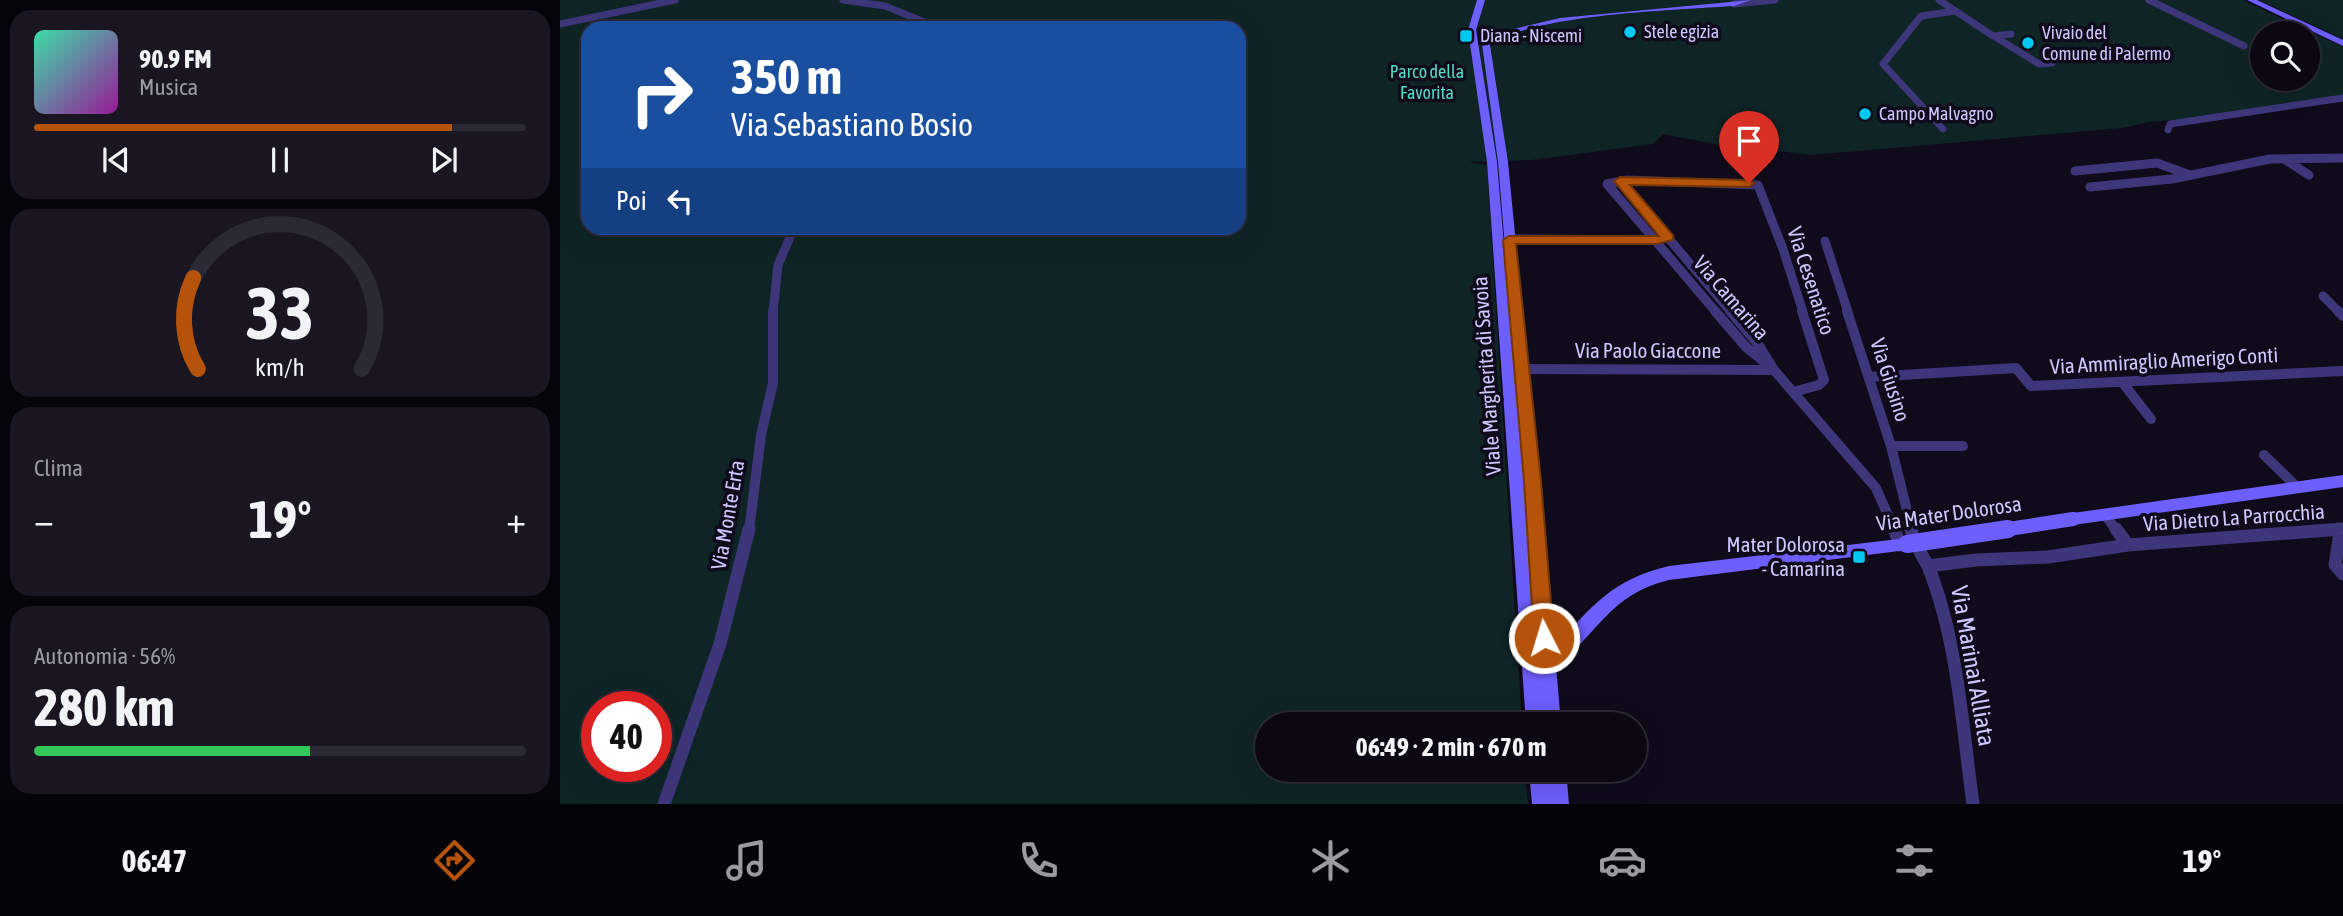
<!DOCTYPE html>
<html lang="it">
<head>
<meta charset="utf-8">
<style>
  body { margin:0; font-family:"Asap Condensed",sans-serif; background:#191622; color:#f1f3f6; height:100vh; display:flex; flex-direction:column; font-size:26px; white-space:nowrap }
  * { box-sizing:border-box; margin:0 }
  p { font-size:23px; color:#9a9aa0 }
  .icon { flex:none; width:38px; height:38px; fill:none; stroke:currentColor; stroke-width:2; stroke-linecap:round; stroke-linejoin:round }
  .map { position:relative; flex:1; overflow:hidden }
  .sheet { display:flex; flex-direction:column; gap:10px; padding:10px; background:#06040b; width:560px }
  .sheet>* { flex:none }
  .banner { position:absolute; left:21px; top:21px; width:665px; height:214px; border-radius:21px; box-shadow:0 7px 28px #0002,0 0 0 2px #2b2934; background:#1a4fa0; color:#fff; overflow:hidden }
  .controls { position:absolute; left:1690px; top:21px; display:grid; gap:14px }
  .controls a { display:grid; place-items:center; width:70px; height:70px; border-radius:50%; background:#0b0814; box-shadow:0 7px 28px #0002,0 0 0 2px #2b2934; font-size:35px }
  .speed { position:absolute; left:21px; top:691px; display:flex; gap:14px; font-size:35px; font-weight:700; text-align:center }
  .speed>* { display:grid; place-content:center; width:91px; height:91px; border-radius:50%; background:#0b0814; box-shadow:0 7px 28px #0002,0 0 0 2px #2b2934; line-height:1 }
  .speed .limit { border:10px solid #d22; background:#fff; color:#111 }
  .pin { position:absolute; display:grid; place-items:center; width:60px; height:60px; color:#fff; margin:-72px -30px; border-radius:50% 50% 50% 0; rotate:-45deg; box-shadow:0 0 7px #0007 }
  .pin .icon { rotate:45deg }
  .me { position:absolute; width:77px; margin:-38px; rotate:355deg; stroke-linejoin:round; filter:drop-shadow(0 0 5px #0008) }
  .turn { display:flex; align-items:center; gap:24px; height:147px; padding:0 35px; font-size:32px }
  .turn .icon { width:91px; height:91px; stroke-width:2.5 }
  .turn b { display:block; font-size:49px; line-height:60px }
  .then { display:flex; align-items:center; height:66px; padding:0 35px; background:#0003; gap:14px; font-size:26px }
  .big { font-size:52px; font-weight:700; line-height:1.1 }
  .sheet .tile { flex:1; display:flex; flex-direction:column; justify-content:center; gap:10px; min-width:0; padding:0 24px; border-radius:21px; background:#191622 }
  .sheet .dial { align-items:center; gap:0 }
  .dial svg { height:182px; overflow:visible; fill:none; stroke:#2b2934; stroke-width:7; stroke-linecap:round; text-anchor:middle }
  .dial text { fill:#f1f3f6; stroke:none }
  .song { display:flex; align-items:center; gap:21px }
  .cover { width:84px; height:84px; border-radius:10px; background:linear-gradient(135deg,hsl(160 70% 55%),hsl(300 70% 35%)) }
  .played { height:7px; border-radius:4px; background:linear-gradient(90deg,#b45309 85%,#2b2934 85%) }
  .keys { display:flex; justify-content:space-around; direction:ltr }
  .heat { display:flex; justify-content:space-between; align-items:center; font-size:38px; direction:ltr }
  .charge { height:10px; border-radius:5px; background:linear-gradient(90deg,#34c759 56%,#2b2934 0) }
  .trip { position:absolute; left:695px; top:712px; width:392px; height:70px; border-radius:35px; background:#0b0814; box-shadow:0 7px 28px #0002,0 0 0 2px #2b2934; font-weight:700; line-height:70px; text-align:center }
  .menu { display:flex; height:112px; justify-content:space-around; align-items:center; background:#040308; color:#9a9aa0 }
  .menu .icon { width:49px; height:49px }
  .menu .selected { color:#b45309 }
  .menu b { font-size:32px; color:#f1f3f6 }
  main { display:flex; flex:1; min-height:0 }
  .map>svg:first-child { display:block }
  .green { fill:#0e2425; fill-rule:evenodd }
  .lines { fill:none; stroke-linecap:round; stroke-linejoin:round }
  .street-far3 { stroke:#3d367a; stroke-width:7 }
  .street-far2 { stroke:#3d367a; stroke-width:9 }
  .street-far1 { stroke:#3d367a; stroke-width:10 }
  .street { stroke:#3d367a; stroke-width:13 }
  .secondary { fill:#6d5efe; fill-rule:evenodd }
  .secondary-bridge-far1 { stroke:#6d5efe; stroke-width:14 }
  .secondary-bridge { stroke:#6d5efe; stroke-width:18 }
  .route { fill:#b45309; stroke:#753606; stroke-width:2 }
  .poi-dot { fill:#02c7ee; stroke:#0f0b1b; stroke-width:2.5 }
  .labels { text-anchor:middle; stroke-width:7; stroke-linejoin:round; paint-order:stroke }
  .far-poi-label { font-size:18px; fill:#d0c6ff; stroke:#0f0b1b; text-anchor:start }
  .far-park-label { font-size:18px; fill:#54ddc4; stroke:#0f0b1b }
  .street-label { font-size:21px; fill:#d0c6ff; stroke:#0f0b1b }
  .poi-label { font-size:21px; fill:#d0c6ff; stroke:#0f0b1b; text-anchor:end }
  .near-street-label { font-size:24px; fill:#d0c6ff; stroke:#0f0b1b }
</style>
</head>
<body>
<main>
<section class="sheet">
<div class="tile">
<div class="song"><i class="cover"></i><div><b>90.9 FM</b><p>Musica</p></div></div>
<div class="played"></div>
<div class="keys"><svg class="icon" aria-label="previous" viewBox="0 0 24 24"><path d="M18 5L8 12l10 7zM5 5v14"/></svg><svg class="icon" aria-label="pause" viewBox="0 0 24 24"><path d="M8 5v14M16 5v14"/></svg><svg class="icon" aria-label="next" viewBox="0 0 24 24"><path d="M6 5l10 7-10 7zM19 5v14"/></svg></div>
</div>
<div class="tile dial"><svg viewBox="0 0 100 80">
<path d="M14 69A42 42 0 1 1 86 69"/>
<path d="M14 69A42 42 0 0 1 12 29" stroke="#b45309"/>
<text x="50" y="56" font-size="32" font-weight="700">33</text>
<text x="50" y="72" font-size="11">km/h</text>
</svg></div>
<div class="tile"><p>Clima</p>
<div class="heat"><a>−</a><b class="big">19°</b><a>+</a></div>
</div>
<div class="tile"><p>Autonomia · 56%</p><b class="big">280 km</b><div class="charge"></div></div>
</section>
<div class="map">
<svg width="1783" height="804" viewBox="0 0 1783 804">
  <rect width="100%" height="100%" fill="#0f0b1b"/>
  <path class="green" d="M0 0H1683L1783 47V96L1638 118 1589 122 1562 128 1251 155 1149 143 1103 134 1093 144 972 160 908 162 927 165 962 724H707V770H965L968 804H0ZM28 28H679V228H28ZM1703 33H1748V79H1703ZM37 707H96V766H37Z
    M1699 0H1783V39Z"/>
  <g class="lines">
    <path class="street-far3" d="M283 0 325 6 379 28
      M1379 0 1433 36 1451 34
      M1589 0 1684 46
      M1174 4 1215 0
      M0 24 115 0
      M1437 38 1479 64 1492 63
      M1383 129 1323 64 1361 16 1395 11
      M1608 130 1610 124 1783 98"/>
    <path class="street-far2" d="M1724 159 1749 175
      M1515 171 1597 163 1630 175
      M1060 181 1171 312
      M1530 187 1612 179 1710 159 1783 158
      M949 239 1098 240
      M1265 241 1288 312
      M1763 296 1779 312
      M213 312 218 265 234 228
      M1156 312 1047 184 1067 180 1198 185 1223 249 1243 312"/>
    <path class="street-far1" d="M1155 311 1186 347 1214 370
      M1170 311 1198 344 1214 370 1316 488 1335 531
      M1287 311 1331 446 1352 531
      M1778 311 1783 316
      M962 369 1214 370
      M1309 377 1456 368 1471 386 1783 371
      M1562 382 1591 419
      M1233 392 1259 385 1264 380 1242 311
      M1331 446H1403
      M1704 455 1737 487
      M1545 515 1557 531
      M189 531 201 435 213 383V311
      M1762 531 1783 529"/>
    <path class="street" d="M1334 529 1340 545
      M1351 529 1352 532
      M1778 529 1780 533 1775 565 1783 574
      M1568 545 1783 529
      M1360 552 1368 566
      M104 804 160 644 189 529
      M1413 804C1402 725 1398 641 1368 566L1416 560 1488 557 1568 545 1556 529"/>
    <path class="secondary" d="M917 0H925L916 30 937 162 973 588 938 162 922 44 936 33 1000 18 1191 0 1174 6C1117 10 973 14 930 45L948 162 995 646C1034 605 1051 580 1109 566L1347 538 1353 539 1355 544 1353 549 1347 550 1109 580C1049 595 1040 632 996 666L1001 724H966L927 162 908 30Z
      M1687 0H1697L1783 40V46Z
      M1783 475V487L1513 525 1507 523 1505 519 1507 515 1513 513Z
      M969 770H1006L1009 804H972Z"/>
    <path class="secondary-bridge-far1" d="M1436 531 1513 519"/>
    <path class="secondary-bridge" d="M1347 544 1448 529"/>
  </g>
  <path class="route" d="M1060 177 1189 180 1195 183 1189 187 1070 185 1113 235V240L1096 244H956L981 481 994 638 991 645 984 647 977 645 974 638 964 481 943 240 949 236H1099L1054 181Z"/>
  <g class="poi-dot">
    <circle cx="1070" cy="32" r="7"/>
    <rect x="899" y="29" width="14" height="14" rx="3.5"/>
    <circle cx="1468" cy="43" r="7"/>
    <circle cx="1305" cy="114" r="7"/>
    <rect x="1292" y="550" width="14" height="14" rx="3.5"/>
  </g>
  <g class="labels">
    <g class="far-poi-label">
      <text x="1084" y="38">Stele egizia</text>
      <text x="1482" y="39">Vivaio del<tspan x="1482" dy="21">Comune di Palermo</tspan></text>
      <text x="920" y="42">Diana - Niscemi</text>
      <text x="1319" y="120">Campo Malvagno</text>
    </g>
    <g class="far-park-label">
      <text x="867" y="78">Parco della<tspan x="867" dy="21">Favorita</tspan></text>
    </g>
    <g class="street-label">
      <text transform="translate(1251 281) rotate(72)" y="7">Via Cesenatico</text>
      <text transform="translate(1171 298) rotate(49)" y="7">Via Camarina</text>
      <text x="1088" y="358">Via Paolo Giaccone</text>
      <text transform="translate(1604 361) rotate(-3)" y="7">Via Ammiraglio Amerigo Conti</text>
      <text transform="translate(927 376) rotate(-94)" y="7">Viale Margherita di Savoia</text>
      <text transform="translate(1330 380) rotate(72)" y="7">Via Giusino</text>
      <text transform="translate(1389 514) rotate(-8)" y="7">Via Mater Dolorosa</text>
      <text transform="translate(168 515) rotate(-80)" y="7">Via Monte Erta</text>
      <text transform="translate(1674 518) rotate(-4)" y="7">Via Dietro La Parrocchia</text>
    </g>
    <g class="poi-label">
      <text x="1285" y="552">Mater Dolorosa<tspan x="1285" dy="24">- Camarina</tspan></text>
    </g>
    <g class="near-street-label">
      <text transform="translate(1413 666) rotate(80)" y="8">Via Marinai Alliata</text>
    </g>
  </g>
</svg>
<div class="controls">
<a><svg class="icon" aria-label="search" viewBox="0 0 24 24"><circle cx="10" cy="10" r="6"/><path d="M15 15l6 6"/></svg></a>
</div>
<div class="speed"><div class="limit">40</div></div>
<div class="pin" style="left:1189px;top:183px;background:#d93025"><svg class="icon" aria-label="arrive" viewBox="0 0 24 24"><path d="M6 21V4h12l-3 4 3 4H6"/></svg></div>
<svg class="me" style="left:984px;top:638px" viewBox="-20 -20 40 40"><circle r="17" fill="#b45309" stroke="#fff" stroke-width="3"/><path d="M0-11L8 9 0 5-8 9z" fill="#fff"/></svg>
<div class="trip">06:49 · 2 min · 670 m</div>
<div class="banner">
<div class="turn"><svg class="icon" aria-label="right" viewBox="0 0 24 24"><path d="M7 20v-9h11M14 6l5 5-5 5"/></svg><div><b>350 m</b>Via Sebastiano Bosio</div></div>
<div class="then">Poi<svg class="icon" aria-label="left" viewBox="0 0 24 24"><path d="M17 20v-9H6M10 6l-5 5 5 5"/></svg></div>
</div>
</div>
</main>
<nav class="menu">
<b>06:47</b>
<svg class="icon selected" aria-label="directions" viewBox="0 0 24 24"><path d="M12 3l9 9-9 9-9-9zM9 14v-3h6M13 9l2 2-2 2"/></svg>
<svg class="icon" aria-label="music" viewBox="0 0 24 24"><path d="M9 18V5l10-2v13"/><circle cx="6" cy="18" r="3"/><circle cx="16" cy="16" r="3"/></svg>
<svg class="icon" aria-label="phone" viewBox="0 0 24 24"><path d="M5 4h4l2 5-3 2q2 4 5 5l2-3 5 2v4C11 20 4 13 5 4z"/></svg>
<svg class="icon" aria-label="climate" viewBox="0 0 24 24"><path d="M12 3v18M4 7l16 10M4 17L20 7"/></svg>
<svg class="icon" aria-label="car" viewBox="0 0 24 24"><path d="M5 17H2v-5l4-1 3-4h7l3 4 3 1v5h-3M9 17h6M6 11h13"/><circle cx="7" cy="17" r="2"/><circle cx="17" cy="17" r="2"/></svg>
<svg class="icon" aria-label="filters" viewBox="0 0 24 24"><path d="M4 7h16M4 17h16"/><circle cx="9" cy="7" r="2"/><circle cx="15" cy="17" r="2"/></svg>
<b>19°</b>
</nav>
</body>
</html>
